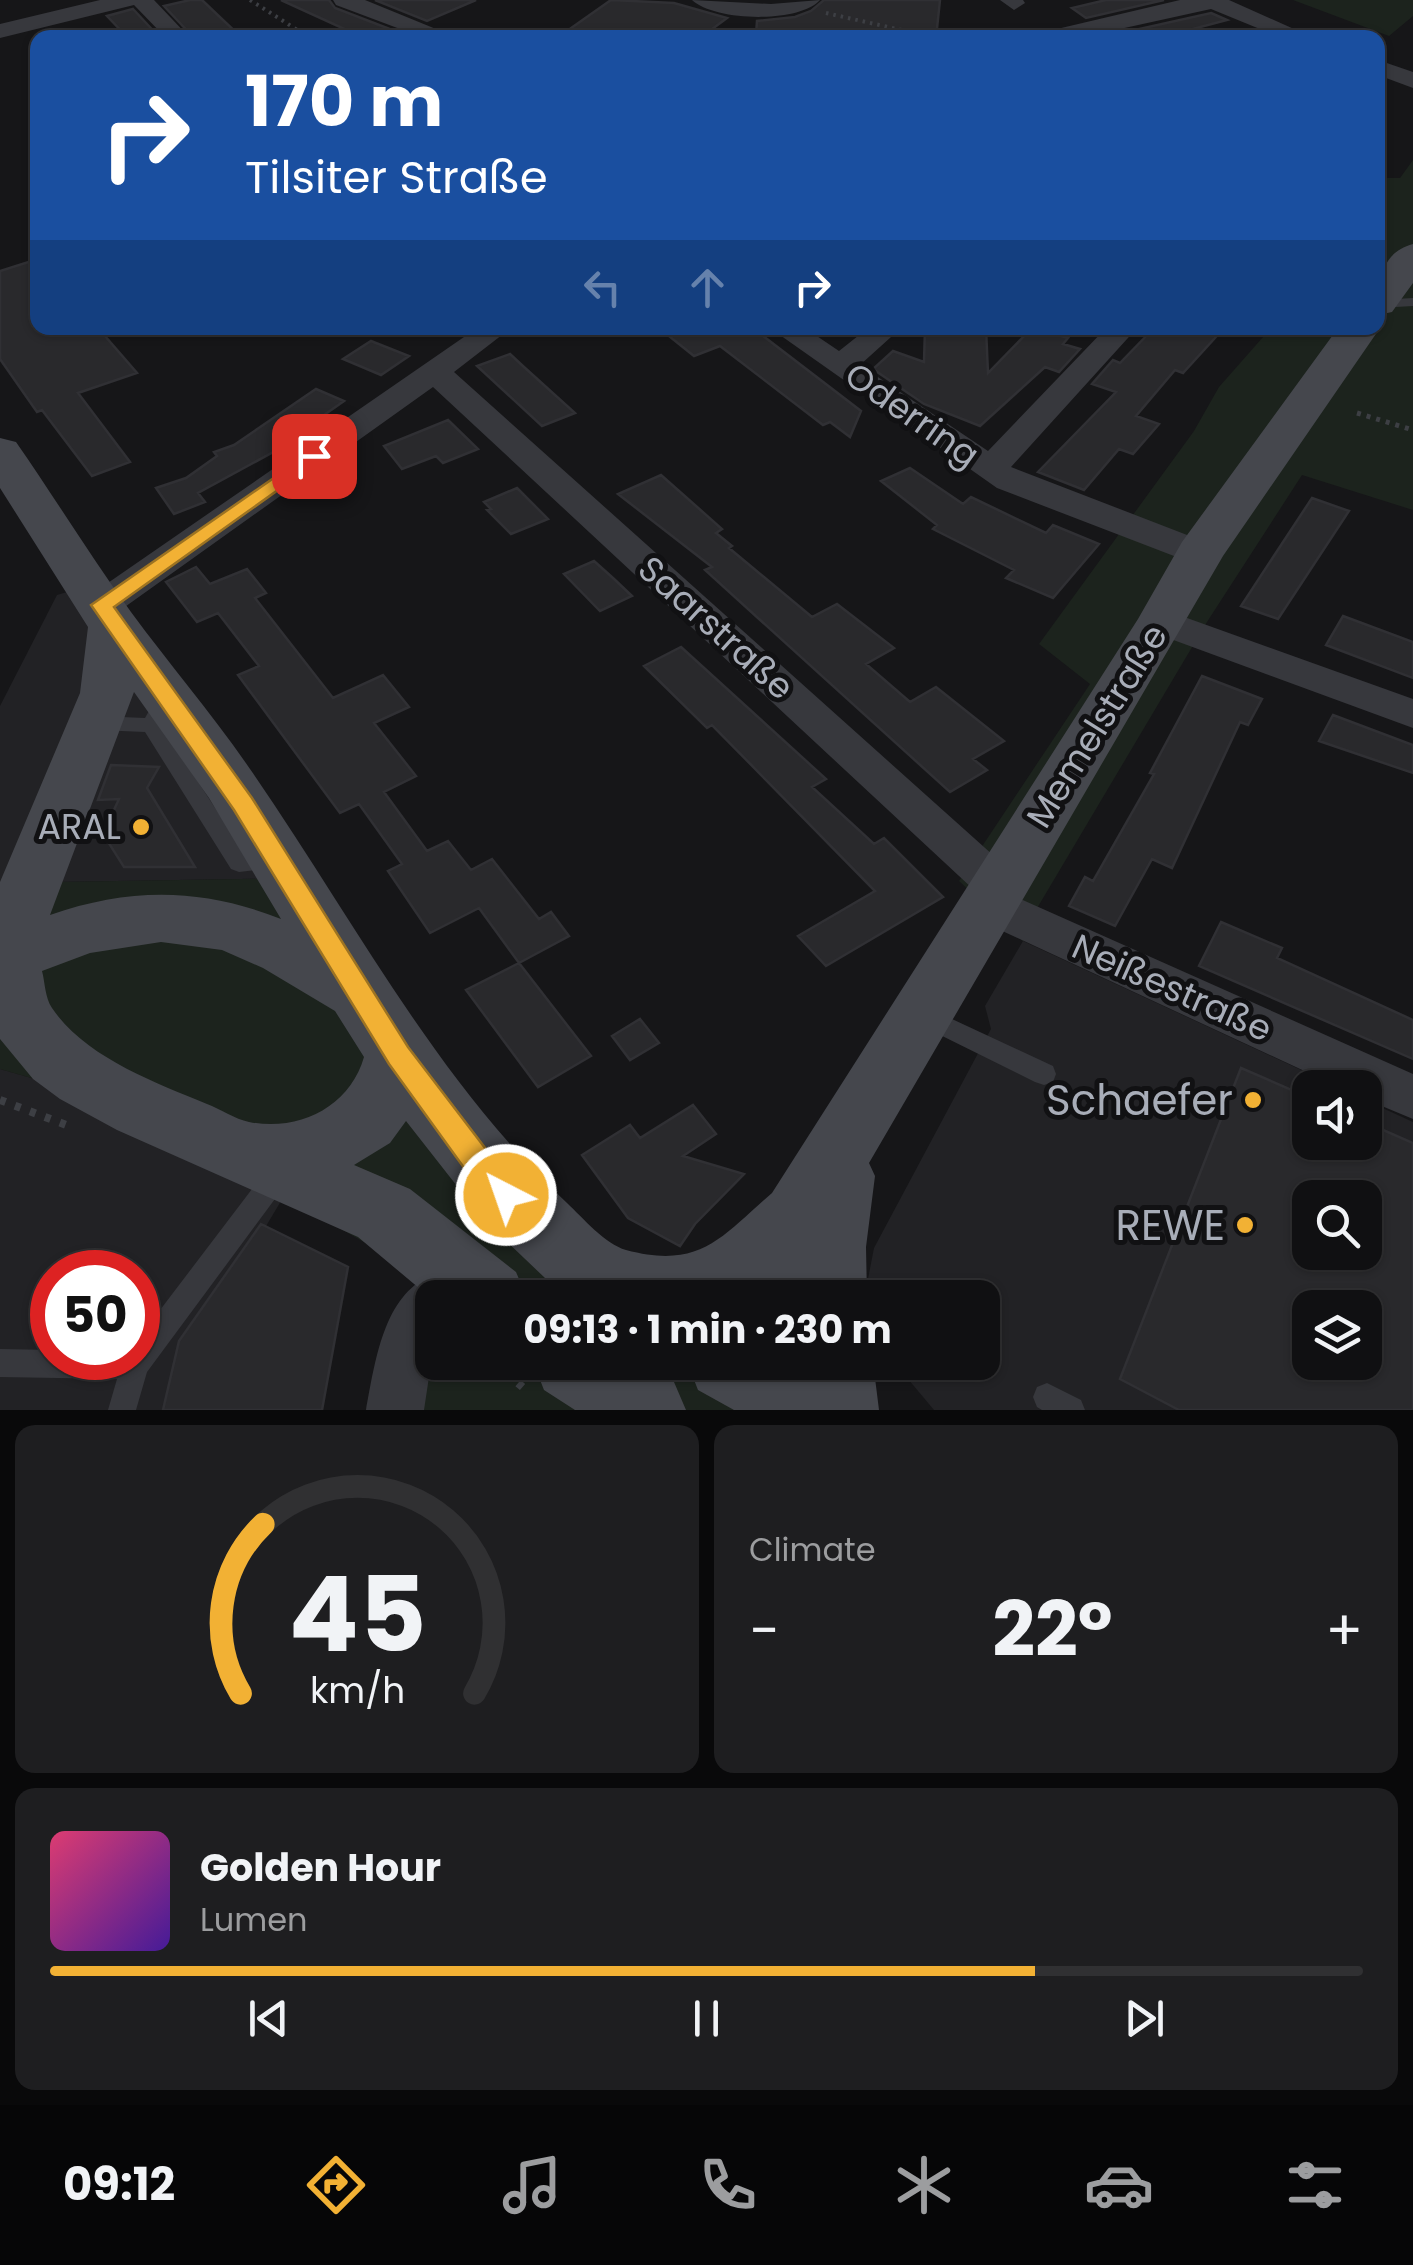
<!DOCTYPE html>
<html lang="en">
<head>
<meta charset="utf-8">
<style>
  body { margin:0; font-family:Poppins,sans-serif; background:#1e1e20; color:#f1f3f6; height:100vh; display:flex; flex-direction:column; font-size:38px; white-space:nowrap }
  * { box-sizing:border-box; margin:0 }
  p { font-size:32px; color:#9c9d9f }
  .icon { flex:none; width:55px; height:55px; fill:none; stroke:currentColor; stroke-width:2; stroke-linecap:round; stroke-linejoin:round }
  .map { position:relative; height:1410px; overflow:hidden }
  .details { display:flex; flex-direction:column; gap:15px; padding:15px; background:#09090a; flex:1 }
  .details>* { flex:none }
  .hud { position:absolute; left:30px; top:30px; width:1355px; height:305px; border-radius:20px; box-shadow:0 2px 8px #0004,0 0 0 2px #303032; background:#1a4fa0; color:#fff; overflow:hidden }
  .tools { position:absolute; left:1292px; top:1070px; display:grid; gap:20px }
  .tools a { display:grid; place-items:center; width:90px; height:90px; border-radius:20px; background:#101012; box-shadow:0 2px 8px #0004,0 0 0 2px #303032; font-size:50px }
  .speed { position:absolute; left:30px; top:1250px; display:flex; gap:20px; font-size:50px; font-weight:700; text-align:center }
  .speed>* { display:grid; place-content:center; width:130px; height:130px; border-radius:50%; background:#101012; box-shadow:0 2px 8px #0004,0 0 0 2px #303032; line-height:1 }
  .speed .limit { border:15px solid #d22; background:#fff; color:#111 }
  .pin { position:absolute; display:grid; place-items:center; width:85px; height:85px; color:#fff; margin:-42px; border-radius:20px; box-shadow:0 5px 15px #0006 }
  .me { position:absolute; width:110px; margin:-55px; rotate:319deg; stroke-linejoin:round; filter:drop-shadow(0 0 8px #0008) }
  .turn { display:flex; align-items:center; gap:35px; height:210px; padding:0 50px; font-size:45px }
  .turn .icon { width:130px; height:130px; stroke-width:2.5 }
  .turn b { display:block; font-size:70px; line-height:85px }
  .lanes { display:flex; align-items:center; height:95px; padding:0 50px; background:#0003; justify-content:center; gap:50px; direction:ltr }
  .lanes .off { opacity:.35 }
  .big { font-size:75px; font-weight:700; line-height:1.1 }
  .details .tile { flex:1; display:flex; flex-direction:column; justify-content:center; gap:15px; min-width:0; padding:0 35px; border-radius:20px; background:#1e1e20 }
  .details .dial { align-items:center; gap:0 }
  .dial svg { height:260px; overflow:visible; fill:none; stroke:#303032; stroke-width:7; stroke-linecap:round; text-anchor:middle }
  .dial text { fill:#f1f3f6; stroke:none }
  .song { display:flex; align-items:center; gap:30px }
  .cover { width:120px; height:120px; border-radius:15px; background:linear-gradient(135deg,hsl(340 70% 55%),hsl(260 70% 35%)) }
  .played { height:10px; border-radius:5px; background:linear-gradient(90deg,#f2b134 75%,#303032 75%) }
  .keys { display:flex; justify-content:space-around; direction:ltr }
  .heat { display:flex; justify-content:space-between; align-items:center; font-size:55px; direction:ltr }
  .details .tiles { flex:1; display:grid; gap:15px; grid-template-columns:1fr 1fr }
  .tile:last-child { grid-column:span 2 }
  .trip { position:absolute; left:415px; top:1280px; width:585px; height:100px; border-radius:20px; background:#101012; box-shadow:0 2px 8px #0004,0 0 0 2px #303032; font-weight:700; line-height:100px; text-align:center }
  .menu { display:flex; height:160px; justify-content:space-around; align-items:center; background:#060607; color:#9c9d9f }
  .menu .icon { width:70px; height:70px }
  .menu .current { color:#f2b134 }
  .menu b { font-size:45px; color:#f1f3f6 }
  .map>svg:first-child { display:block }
  .built { fill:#222225; fill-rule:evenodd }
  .green { fill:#1c231d }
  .building { fill:#29292c; stroke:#303034; stroke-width:2.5; fill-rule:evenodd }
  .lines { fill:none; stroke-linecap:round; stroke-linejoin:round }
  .path-far2 { stroke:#3d3f44; stroke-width:4; stroke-dasharray:2.5 5; stroke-linecap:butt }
  .path-far1 { stroke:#3d3f44; stroke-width:5; stroke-dasharray:4 6; stroke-linecap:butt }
  .path { stroke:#3d3f44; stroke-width:8; stroke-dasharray:6 10; stroke-linecap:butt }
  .lane { fill:#37383d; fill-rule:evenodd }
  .street { fill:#37383d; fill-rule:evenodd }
  .secondary { fill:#45474d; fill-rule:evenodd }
  .route { fill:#f2b134; stroke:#9d7322; stroke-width:2.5 }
  .poi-dot { fill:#f2b134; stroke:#111113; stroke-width:4 }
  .labels { text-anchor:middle; stroke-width:10; stroke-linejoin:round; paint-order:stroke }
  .street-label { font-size:35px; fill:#a8adb8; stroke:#111113 }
  .poi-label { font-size:35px; fill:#a8adb8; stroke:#111113; text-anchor:end }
  .near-poi-label { font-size:42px; fill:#a8adb8; stroke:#111113; text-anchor:end }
</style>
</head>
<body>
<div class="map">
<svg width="1413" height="1410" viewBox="0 0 1413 1410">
  <rect width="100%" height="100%" fill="#161618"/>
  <path class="built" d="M107 580 310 878 56 882 0 889V706L57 595Z
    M1023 941 1338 1087 1310 1088V1142H1365V1100L1413 1122V1410H934L903 1373 897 1363 982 1362V1298L870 1297 867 1284 874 1248 991 1029 985 1006ZM1310 1198H1365V1252H1310ZM1310 1308H1365V1362H1310Z
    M0 1069 63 1087 284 1196 192 1350 178 1410H0ZM52 1272H138V1358H52Z"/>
  <path class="green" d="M1293 0H1413V16L1389 36Z
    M1413 160V510L1302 475 1207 622 1036 910 1023 941 959 881 1090 684 1039 644 1194 431 1219 387 1271 328H1378V178H1400Z
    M310 878 446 1096 662 1297 432 1298V1362L760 1363 752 1410H415L433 1282 284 1196 63 1087 0 1069V889L56 882Z"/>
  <path class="building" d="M190 0H202L242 38H194L164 6Z
    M281 0H329L335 8 400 33 390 38H364Z
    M375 0H476L427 21Z
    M611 0 674 3 727 18 700 38H557Z
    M824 0H940L936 38 756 35 757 21 795 17 811 11Z
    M1106 0H1164L1086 18 1072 8Z
    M133 9 160 38H128L107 16Z
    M1211 13 1227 20 1159 38 1108 36Z
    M38 259V328H98L137 373 78 393 130 462 92 476 42 410 37 412 0 359V271Z
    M659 328H762L758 332 861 411 850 437 830 422 823 425 720 346 694 356Z
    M925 328H986L988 373 1032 328 1068 338 1063 344 1080 349 1059 372 1045 367 980 426 924 404 873 369 893 351 924 362Z
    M1154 328H1224L1183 373 1175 370 1136 416 1159 424 1133 454 1119 449 1084 490 1038 472 1116 392 1092 384 1113 360 1120 363Z
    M371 341 409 356 381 375 343 359Z
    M510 354 524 367 575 413 542 426 477 366Z
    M316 389 344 401 297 434 299 438 198 493 205 502 174 514 156 488 186 478 217 456 214 452 234 445Z
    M448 420 478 449 443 463 436 456 402 469 384 446Z
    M910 468 963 504 971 497 1046 533 1053 525 1099 544 1053 598 1006 578 1014 570 933 529 937 525 881 481Z
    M661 475 722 529 716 533 732 546 729 548 812 617 837 604 894 648 866 664 910 702 936 687 1004 741 973 759 987 770 950 792 705 570 712 567 618 494Z
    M517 488 548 519 511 534 487 510 491 509 484 502Z
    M1312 498 1349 511 1278 619 1241 606Z
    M594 561 613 578 632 596 600 611 564 574Z
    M196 567 210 584 247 569 266 593 255 598 333 698 383 675 409 707 374 723 416 776 384 792 427 851 448 841 471 870 492 859 539 919 551 912 569 936 519 963 479 908 430 933 388 871 402 864 359 804 340 813 238 675 259 666 218 613 197 622 166 582Z
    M1343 616 1413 642V678L1326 645Z
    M681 647 826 779 812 787 874 844 884 838 943 897 826 966 798 936 875 891 712 725 707 728 644 666Z
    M1202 676 1262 699 1248 725 1240 722 1172 868 1152 859 1115 926 1069 906 1085 877 1093 881 1154 774 1150 773Z
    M1333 715 1413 745V773L1319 741Z
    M111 765 159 767 147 788 195 867H124L103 834 119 799 98 800Z
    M1221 922 1282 948 1277 958 1413 1020V1059L1199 966Z
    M519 963 591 1056 538 1087 466 990Z
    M640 1019 659 1043 630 1060 612 1036Z
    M1241 1068 1310 1098V1142H1365V1122L1413 1143V1410H1179L1120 1379ZM1310 1198H1365V1252H1310ZM1310 1308H1365V1362H1310Z
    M693 1105 716 1134 683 1156 744 1174 695 1224 680 1246 628 1218 582 1155 630 1125 640 1138Z
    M261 1224 348 1267 322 1410H163L179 1341Z"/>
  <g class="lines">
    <path class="path-far2" d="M250 0 310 38
      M826 13 937 38"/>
    <path class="path-far1" d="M1357 413 1413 430"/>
    <path class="path" d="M0 1100 69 1126
      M494 1362 527 1391"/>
    <path class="lane" d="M1413 298V306L1378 308V300Z
      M166 691 176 698 161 725 245 854 279 855 282 861 279 867 239 872 231 869 145 732 98 730 88 723 98 716 145 718 159 693Z
      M924 1006 1053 1066 1056 1074 1053 1082 1044 1085 1035 1082 916 1023 912 1016 916 1009Z
      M277 1164 286 1168 290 1176 286 1184 147 1372 136 1410H108L117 1379 0 1377V1349L52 1350V1358H138V1339L268 1168Z
      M1047 1383 1081 1400 1085 1410H1042L1037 1407 1033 1397 1037 1387Z"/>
    <path class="street" d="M100 0H154L190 38H166L134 5 0 38V24Z
      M333 0H365L458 38H424L336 5Z
      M692 0 771 4 820 0C798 24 714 21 692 0Z
      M1000 0H1023L1025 3 1014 10Z
      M1180 0H1229L1314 38H1282L1211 9 1079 38H1037L1040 33Z
      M1378 60 1413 72V88L1378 75Z
      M477 328H511L454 372 1013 873 1019 885 1014 896 1413 1074V1119L1365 1099V1088H1341L970 916 963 903 973 889 433 387 115 614 102 617 89 614 83 605 89 596Z
      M770 328H805L839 351 868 328H901L860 365 988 451 1106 328H1137L1011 467 1213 545 1218 553 1213 561 1200 565 1187 561 997 488Z
      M1162 609 1413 699V728L1149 631 1143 622 1149 613Z
      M432 1275 451 1283 458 1298H432V1357L424 1410H366C375 1363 383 1295 432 1275Z"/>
    <path class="secondary" d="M1413 244V283L1392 312 1378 315C1378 285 1379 253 1413 244Z
      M1378 324 1380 328 1223 556 869 1163 875 1176 866 1247 867 1298H566L482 1218 406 1121 390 1143 354 1165 410 1189 516 1272 527 1298 432 1299 358 1237 117 1130 60 1099 33 1079 0 1039V882L80 693 88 627 0 488V438L16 442C55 498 91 557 131 612 170 665 213 715 250 769 353 918 435 1079 567 1203 583 1218 605 1244 626 1250 701 1270 722 1236 772 1193L1138 619 1182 542 1338 328H1378ZM134 692 209 798 281 919C202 888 131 887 50 915ZM161 942 222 950 263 968 335 1011 364 1057C350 1106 300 1132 249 1122 235 1119 220 1109 207 1104 154 1082 85 1057 52 1008 45 998 45 982 42 971L90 953Z
      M533 1362H644L674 1382 686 1410H575L544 1390Z
      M687 1362H873L879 1410H734L698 1390Z"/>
  </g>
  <path class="route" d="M314 450 320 452V460L114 607 252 798 408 1047 521 1195 517 1205 506 1209 495 1205 475 1183 389 1064 234 810 91 605Z"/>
  <g class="poi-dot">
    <circle cx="141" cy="827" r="10"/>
    <circle cx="1253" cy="1100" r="10"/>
    <circle cx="1245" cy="1225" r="10"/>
  </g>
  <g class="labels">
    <g class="street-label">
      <text transform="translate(912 415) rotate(35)" y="12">Oderring</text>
      <text transform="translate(716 628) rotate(42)" y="12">Saarstraße</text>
      <text transform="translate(1097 726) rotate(-58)" y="12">Memelstraße</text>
      <text transform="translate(1172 988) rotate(24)" y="12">Neißestraße</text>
    </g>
    <g class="poi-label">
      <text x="121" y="839">ARAL</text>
    </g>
    <g class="near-poi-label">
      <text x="1233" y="1115">Schaefer</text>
      <text x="1225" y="1240">REWE</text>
    </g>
  </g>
</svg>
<div class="tools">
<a><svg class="icon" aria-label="sound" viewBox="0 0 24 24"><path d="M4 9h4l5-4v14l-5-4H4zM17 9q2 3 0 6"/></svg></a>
<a><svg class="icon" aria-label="search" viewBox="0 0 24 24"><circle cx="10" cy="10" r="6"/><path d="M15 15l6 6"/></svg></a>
<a><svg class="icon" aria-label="layers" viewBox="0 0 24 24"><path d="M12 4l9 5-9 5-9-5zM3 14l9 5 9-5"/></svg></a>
</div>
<div class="speed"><div class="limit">50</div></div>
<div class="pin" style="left:314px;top:456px;background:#d93025"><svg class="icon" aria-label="arrive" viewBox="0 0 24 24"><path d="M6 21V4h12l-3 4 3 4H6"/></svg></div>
<svg class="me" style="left:506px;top:1195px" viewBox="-20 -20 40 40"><circle r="17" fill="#f2b134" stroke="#fff" stroke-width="3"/><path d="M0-11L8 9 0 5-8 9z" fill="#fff"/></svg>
<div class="trip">09:13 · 1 min · 230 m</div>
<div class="hud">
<div class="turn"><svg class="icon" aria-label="right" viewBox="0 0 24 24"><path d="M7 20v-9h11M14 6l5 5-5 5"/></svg><div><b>170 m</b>Tilsiter Straße</div></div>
<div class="lanes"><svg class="icon off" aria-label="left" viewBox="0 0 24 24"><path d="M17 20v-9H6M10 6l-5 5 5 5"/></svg><svg class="icon off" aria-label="ahead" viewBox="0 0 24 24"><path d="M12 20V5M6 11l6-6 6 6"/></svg><svg class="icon" aria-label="right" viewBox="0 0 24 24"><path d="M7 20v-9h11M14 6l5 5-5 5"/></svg></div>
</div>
</div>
<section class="details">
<div class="tiles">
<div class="tile dial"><svg viewBox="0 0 100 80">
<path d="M14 69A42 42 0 1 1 86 69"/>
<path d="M14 69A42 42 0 0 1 21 17" stroke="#f2b134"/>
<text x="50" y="56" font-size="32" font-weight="700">45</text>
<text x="50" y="72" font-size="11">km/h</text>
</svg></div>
<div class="tile"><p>Climate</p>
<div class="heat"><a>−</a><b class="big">22°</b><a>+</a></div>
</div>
<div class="tile">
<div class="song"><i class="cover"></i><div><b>Golden Hour</b><p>Lumen</p></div></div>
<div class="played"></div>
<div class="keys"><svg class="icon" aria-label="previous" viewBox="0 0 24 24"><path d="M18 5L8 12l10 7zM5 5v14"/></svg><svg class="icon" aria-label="pause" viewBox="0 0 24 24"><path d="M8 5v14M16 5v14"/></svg><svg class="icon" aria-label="next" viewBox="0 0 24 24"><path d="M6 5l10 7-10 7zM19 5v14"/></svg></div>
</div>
</div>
</section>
<nav class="menu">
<b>09:12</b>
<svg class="icon current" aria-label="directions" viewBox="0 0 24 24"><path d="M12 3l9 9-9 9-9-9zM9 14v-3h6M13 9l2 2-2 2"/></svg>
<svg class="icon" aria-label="music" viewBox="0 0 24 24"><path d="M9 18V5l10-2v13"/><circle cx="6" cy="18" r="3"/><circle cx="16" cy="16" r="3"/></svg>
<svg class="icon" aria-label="phone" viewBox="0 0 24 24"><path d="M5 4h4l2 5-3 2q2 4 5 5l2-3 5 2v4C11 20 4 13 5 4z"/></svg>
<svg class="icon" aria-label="climate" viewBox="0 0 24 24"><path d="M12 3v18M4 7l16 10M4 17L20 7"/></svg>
<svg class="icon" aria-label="car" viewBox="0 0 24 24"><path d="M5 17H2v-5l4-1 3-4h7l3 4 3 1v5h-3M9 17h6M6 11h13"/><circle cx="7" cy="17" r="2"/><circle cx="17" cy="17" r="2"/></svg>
<svg class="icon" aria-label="filters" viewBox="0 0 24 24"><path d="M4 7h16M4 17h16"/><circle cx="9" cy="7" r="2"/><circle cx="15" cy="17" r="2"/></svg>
</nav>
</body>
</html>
